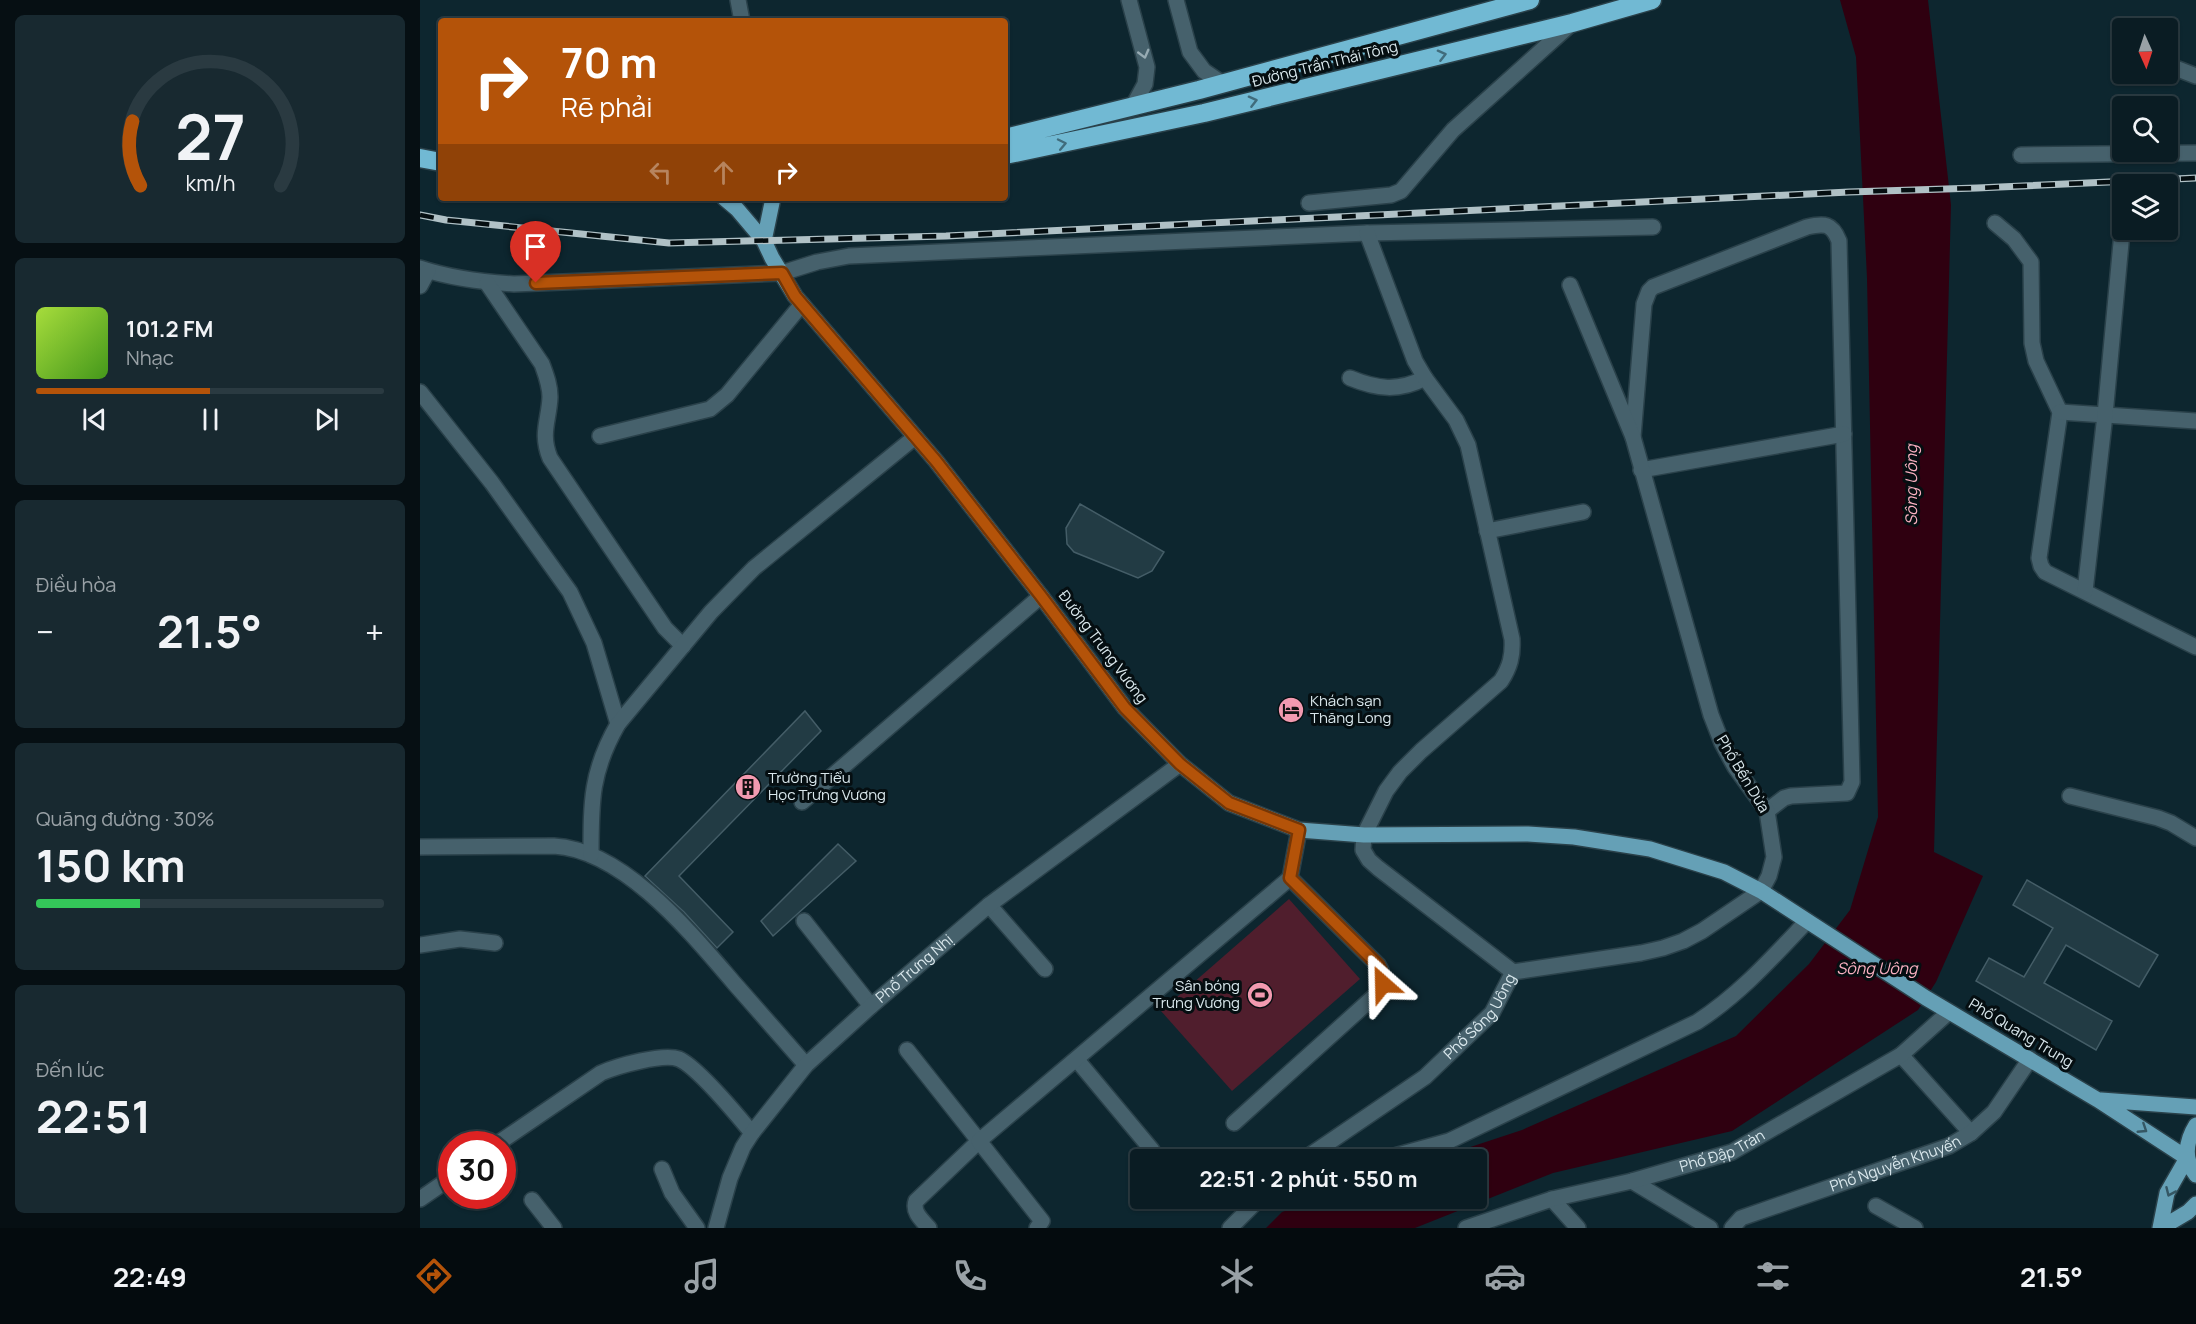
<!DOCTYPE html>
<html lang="vi">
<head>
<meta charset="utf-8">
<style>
  body { margin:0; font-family:Manrope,sans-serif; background:#182930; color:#f1f3f6; height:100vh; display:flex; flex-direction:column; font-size:22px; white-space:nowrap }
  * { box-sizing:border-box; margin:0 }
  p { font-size:20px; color:#99a1a6 }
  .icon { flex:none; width:33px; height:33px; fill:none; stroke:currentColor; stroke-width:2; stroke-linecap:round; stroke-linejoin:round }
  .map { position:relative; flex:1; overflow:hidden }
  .side { display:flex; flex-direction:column; gap:15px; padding:15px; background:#060f13; width:420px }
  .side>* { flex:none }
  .hud { position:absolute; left:18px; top:18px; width:570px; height:183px; border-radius:6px; box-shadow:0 2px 4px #0004,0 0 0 2px #2a3a41; background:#b45309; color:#fff; overflow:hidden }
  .needle { width:39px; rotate:177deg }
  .buttons { position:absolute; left:1692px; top:18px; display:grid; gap:12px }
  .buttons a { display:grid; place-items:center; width:66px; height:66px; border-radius:6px; background:#0a1c23; box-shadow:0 2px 4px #0004,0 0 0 2px #2a3a41; font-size:30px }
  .speed { position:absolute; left:18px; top:1131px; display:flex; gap:12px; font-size:30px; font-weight:700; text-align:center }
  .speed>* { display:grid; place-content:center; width:78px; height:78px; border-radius:50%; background:#0a1c23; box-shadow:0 2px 4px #0004,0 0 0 2px #2a3a41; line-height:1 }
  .speed .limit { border:9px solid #d22; background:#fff; color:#111 }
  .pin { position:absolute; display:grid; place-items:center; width:51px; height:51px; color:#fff; margin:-62px -26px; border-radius:50% 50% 50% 0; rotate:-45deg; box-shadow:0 0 6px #0007 }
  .pin .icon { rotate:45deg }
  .me { position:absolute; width:66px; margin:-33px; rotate:335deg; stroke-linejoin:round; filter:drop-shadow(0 0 4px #0008) }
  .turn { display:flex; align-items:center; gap:21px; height:126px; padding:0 24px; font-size:27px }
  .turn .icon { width:78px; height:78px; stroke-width:2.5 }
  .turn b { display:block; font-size:42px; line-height:51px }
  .lanes { display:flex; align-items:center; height:57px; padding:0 24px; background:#0003; justify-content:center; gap:30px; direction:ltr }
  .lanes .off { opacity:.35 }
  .big { font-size:45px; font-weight:700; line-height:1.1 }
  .side .widget { flex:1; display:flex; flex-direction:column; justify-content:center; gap:9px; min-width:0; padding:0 21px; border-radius:9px; background:#182930 }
  .side .dial { align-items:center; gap:0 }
  .dial svg { height:156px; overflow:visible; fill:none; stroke:#2a3a41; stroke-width:7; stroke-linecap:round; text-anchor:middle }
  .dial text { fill:#f1f3f6; stroke:none }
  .song { display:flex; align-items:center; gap:18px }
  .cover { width:72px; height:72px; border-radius:9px; background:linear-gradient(135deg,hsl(80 70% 55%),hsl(100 70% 35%)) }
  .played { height:6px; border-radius:3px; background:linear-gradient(90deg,#b45309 50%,#2a3a41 50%) }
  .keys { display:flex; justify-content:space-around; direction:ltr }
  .heat { display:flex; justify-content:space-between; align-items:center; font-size:33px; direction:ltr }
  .charge { height:9px; border-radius:4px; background:linear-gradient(90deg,#34c759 30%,#2a3a41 0) }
  .trip { position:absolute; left:710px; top:1149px; width:357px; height:60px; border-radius:6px; background:#0a1c23; box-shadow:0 2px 4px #0004,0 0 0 2px #2a3a41; font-weight:700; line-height:60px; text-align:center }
  .tabs { display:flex; height:96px; justify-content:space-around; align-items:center; background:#040b0e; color:#99a1a6 }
  .tabs .icon { width:42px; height:42px }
  .tabs .current { color:#b45309 }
  .tabs b { font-size:27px; color:#f1f3f6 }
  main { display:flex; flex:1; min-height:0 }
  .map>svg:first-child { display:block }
  .green { fill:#501e2d }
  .water { fill:#2f0010 }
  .building { fill:#223b44; stroke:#445d67; stroke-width:1.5 }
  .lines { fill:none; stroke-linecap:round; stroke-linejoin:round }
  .minor-casing { stroke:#2a414a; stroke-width:18 }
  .major-casing { stroke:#2a414a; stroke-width:18 }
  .highway-casing { stroke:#2a414a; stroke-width:21 }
  .minor { stroke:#46616c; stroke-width:15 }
  .major { stroke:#65a0b6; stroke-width:15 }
  .highway { stroke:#71b9d3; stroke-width:18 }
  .rail-casing { stroke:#b0c1c6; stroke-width:7 }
  .rail { stroke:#050e11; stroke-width:4.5; stroke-dasharray:14; stroke-linecap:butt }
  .oneway { stroke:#97abb3 }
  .oneway2 { stroke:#406c7c }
  .oneway3 { stroke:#355764 }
  .route-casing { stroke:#753606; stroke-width:15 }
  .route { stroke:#b45309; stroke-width:10 }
  .labels { text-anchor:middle; stroke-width:6; stroke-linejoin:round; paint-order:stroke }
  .street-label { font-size:15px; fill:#dae8ed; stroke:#050e11 }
  .poi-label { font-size:15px; fill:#dae8ed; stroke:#050e11; text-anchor:start }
  .water-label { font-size:16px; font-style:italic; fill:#fab0c1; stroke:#050e11 }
</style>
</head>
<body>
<main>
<section class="side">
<div class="widget dial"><svg viewBox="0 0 100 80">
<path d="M14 69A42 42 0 1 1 86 69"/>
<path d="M14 69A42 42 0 0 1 10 36" stroke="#b45309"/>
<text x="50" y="56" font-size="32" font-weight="700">27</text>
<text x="50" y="72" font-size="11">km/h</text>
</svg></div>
<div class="widget">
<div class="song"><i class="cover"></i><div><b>101.2 FM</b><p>Nhạc</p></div></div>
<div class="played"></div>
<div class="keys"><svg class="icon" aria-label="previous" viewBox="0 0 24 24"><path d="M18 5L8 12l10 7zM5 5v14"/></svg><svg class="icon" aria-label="pause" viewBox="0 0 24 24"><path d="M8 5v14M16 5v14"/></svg><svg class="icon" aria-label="next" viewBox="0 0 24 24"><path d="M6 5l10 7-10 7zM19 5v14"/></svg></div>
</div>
<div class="widget"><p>Điều hòa</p>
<div class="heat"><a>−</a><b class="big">21.5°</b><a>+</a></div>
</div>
<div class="widget"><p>Quãng đường · 30%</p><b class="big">150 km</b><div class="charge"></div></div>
<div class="widget"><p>Đến lúc</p><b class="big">22:51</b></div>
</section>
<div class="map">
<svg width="1776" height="1228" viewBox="0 0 1776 1228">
  <rect width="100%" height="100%" fill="#0d262f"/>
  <path class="green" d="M869 899 940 979 812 1091 741 1011Z"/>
  <path class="water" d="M1420 0H1508L1531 205 1514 852 1563 876 1516 982 1498 1010 1312 1131 1133 1173 995 1228H846L862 1212 901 1199 1056 1198V1160L1014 1159 1102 1130 1316 1036 1389 964 1430 910 1458 817 1447 278 1436 57Z"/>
  <path class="building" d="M660 504 744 552 732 571 718 578 654 552 647 544 646 528Z
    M385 711 401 731 259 876 313 932 297 948 264 912 225 876Z
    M418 844 436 861 353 936 341 921Z
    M1607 880 1738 955 1719 987 1646 945 1624 983 1692 1021 1676 1050 1556 981 1569 958 1604 977 1633 928 1593 905Z"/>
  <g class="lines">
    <g class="minor-casing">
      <g id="minor">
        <path d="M318 0 322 21"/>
        <path d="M709 0 727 67 725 84 713 106"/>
        <path d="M756 0 770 52 784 71 803 84"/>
        <path d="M1758 69 1776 76"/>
        <path d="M1601 155 1776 153"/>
        <path d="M889 203 971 195 981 191 1033 130 1152 23"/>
        <path d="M1575 223 1594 239 1611 262 1612 343 1616 361 1640 412 1619 558 1621 566 1625 572 1776 647"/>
        <path d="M0 268C30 278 62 282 94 284L362 273 397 262 429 256 947 233 1233 227"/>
        <path d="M67 283 122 364C126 375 130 385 130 397 129 421 120 433 130 458L245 628 263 646"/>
        <path d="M0 286 8 271"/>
        <path d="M930 378C957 389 978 392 1005 378"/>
        <path d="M0 392 72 483 150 592 174 643 198 724"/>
        <path d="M1640 412 1776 421"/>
        <path d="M180 436 290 409 307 395 382 304"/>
        <path d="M1213 437 1224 304 1229 291 1233 287 1387 227C1404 223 1412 223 1419 241L1432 782 1427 793 1371 796 1364 798 1347 811"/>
        <path d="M1221 470 1424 434"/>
        <path d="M1067 531 1163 512"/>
        <path d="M1665 591 1685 415 1702 232"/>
        <path d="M1650 796 1738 818 1751 823 1776 838"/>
        <path d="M382 802 621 596"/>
        <path d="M0 847 134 846C204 850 271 933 314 983 338 1010 362 1038 386 1065"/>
        <path d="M171 855C171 801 171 771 198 724L291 612 334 568 495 437"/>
        <path d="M569 905 625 969"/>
        <path d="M384 921 451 1006"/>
        <path d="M0 945 40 939 75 943"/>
        <path d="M1093 972 1221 953 1243 948 1263 941 1282 931 1341 891 1349 876 1354 857 1347 811 1315 767 1302 743 1291 715 1213 437 1150 285"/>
        <path d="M487 1050 559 1141 496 1201C492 1212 502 1220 509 1228"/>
        <path d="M1481 1055 1551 1133"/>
        <path d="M657 1060 732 1150"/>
        <path d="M814 1123 959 992C965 981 964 975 958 965L870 878 879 830"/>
        <path d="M77 1144 181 1073C197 1066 243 1053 259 1059 277 1067 318 1116 332 1133"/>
        <path id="s1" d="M883 1160 1005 1077 1072 1013 1093 972 958 868 949 860 943 850 944 835 966 791 980 772 1001 751 1081 681C1090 667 1093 656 1092 639L1048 445 1036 420 1005 378 995 361 947 233"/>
        <path d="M960 1160 1029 1141 1277 1022C1320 994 1352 958 1387 921"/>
        <path d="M242 1169 252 1193 277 1228"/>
        <path d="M1212 1181 1290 1228"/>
        <path d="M0 1199 32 1177"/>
        <path d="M1132 1199 1158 1228"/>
        <path d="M112 1200 134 1228"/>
        <path d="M1456 1206 1495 1228"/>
        <path id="s2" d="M296 1228 310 1178 323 1147 332 1133 386 1065 451 1006 569 905 760 764"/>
        <path d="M617 1228 622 1221 559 1141 870 878"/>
        <path d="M810 1228 840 1198"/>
        <path id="s3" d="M1046 1228 1132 1199 1212 1181 1312 1152 1481 1055 1529 1012"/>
        <path id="s4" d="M1312 1228 1321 1218 1529 1146 1551 1133 1574 1112 1610 1059"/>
      </g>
    </g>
    <g class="major-casing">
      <path id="major" d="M304 198 317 209 344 241 352 258 375 296 516 461 621 596 705 708 760 764 809 803 879 830 944 835 1108 834 1154 837 1230 849 1304 872 1341 891 1506 998 1678 1100 1767 1158
        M344 241 353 198
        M1681 1100 1776 1107
        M1776 1125C1766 1141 1763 1159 1776 1175
        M1740 1228 1747 1193 1767 1158
        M1741 1228 1768 1212 1776 1204"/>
    </g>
    <g class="highway-casing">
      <path id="highway" d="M585 138 779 90 1110 0
        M585 155 784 113 1152 23 1232 0
        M0 158 21 162"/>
    </g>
    <use href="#minor" class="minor"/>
    <use href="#major" class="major"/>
    <use href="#highway" class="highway"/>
    <g class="rail-casing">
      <path id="rail" d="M0 215 26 220 249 243 526 236 1429 192 1557 188 1776 178"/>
    </g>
    <use href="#rail" class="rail"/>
  </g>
  <defs><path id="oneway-chevron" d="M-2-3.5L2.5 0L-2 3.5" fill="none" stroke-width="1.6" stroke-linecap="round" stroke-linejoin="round" transform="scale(1.5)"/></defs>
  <use class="oneway" href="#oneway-chevron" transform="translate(724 54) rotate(75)"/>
  <g class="oneway2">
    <use href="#oneway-chevron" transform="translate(1022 55) rotate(-14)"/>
    <use href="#oneway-chevron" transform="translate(833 101) rotate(-14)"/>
    <use href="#oneway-chevron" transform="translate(642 144) rotate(-12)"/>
  </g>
  <g class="oneway3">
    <use href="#oneway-chevron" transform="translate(1723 1129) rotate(33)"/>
    <use href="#oneway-chevron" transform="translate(1750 1192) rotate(114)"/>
  </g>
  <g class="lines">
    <g class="route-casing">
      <path id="route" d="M116 283 362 273 375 296 516 461 621 596 705 708 760 764 809 803 879 830 870 878 958 965 963 975V984"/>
    </g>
    <use href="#route" class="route"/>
  </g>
  <defs>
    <g id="hotel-disc" transform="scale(1.35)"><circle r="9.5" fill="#f29ab0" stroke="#050e11"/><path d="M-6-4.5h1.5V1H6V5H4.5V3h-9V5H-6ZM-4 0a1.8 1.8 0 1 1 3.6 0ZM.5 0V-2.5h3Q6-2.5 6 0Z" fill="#111"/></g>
    <g id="building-disc" transform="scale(1.35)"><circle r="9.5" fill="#f29ab0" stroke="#050e11"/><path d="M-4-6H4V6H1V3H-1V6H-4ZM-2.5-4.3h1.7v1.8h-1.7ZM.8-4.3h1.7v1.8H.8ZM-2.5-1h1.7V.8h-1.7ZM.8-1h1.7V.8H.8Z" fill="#111"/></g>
    <g id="stadium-disc" transform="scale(1.35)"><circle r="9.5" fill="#f29ab0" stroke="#050e11"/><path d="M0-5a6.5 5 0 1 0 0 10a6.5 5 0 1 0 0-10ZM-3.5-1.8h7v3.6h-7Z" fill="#111"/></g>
  </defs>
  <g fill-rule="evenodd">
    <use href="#hotel-disc" x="871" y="710"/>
    <use href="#building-disc" x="328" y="787"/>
    <use href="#stadium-disc" x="840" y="995"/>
  </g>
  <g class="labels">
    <g class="street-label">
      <text transform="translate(905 64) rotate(-14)" y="5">Đường Trần Thái Tông</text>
      <text transform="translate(683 647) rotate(53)" y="5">Đường Trưng Vương</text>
      <text transform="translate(1323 774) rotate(59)" y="5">Phố Bến Dừa</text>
      <text dy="5" stroke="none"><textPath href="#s2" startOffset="334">Phố Trưng Nhị</textPath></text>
      <text dy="5" stroke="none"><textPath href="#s1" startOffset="230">Phố Sông Uông</textPath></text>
      <text transform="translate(1601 1033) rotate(31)" y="5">Phố Quang Trung</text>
      <text dy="5" stroke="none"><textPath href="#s3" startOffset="268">Phố Đập Tràn</textPath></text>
      <text dy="5" stroke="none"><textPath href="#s4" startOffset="177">Phố Nguyễn Khuyến</textPath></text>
    </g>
    <g class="poi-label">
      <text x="890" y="706">Khách sạn<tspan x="890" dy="17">Thăng Long</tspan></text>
      <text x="348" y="783">Trường Tiểu<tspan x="348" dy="17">Học Trưng Vương</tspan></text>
      <text x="820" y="991" text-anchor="end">Sân bóng<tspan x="820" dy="17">Trưng Vương</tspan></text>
    </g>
    <g class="water-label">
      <text transform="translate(1491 485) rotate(-90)" y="6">Sông Uông</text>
      <text x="1457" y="974">Sông Uông</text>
    </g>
  </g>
</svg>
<div class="buttons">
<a><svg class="needle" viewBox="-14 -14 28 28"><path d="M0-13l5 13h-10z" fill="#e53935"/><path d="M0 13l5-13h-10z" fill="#99a1a6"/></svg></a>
<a><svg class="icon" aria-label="search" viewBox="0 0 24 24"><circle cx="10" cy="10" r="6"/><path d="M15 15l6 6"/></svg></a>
<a><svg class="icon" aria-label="layers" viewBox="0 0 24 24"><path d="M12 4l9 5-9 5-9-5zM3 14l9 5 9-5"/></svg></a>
</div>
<div class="speed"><div class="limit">30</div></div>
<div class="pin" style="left:116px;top:283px;background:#d93025"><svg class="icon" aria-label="arrive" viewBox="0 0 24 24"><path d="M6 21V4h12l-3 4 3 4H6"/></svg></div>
<svg class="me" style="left:963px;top:984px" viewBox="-20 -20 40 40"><path d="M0-17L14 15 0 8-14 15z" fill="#b45309" stroke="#fff" stroke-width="4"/></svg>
<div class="trip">22:51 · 2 phút · 550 m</div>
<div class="hud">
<div class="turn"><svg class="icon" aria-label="right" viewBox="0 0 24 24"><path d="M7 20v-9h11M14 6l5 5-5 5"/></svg><div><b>70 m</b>Rẽ phải</div></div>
<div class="lanes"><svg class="icon off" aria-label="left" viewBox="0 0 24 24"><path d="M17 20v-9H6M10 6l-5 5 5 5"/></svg><svg class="icon off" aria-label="ahead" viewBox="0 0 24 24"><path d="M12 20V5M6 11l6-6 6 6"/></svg><svg class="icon" aria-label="right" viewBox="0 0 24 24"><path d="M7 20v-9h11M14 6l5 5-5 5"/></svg></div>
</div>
</div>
</main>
<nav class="tabs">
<b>22:49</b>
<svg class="icon current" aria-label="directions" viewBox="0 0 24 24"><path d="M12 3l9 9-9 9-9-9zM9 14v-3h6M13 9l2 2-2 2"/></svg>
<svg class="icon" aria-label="music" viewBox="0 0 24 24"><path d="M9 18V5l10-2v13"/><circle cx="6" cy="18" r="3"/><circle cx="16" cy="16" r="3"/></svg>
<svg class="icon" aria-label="phone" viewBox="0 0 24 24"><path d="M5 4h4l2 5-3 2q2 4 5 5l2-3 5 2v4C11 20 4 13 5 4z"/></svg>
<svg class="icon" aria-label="climate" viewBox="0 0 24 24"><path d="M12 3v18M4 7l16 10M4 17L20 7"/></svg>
<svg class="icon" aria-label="car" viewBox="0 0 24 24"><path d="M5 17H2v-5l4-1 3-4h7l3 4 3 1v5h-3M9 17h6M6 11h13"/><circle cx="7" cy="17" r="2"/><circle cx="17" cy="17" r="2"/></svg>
<svg class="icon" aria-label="filters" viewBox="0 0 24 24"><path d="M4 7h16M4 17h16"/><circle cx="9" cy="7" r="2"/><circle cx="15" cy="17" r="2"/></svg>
<b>21.5°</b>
</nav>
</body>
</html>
